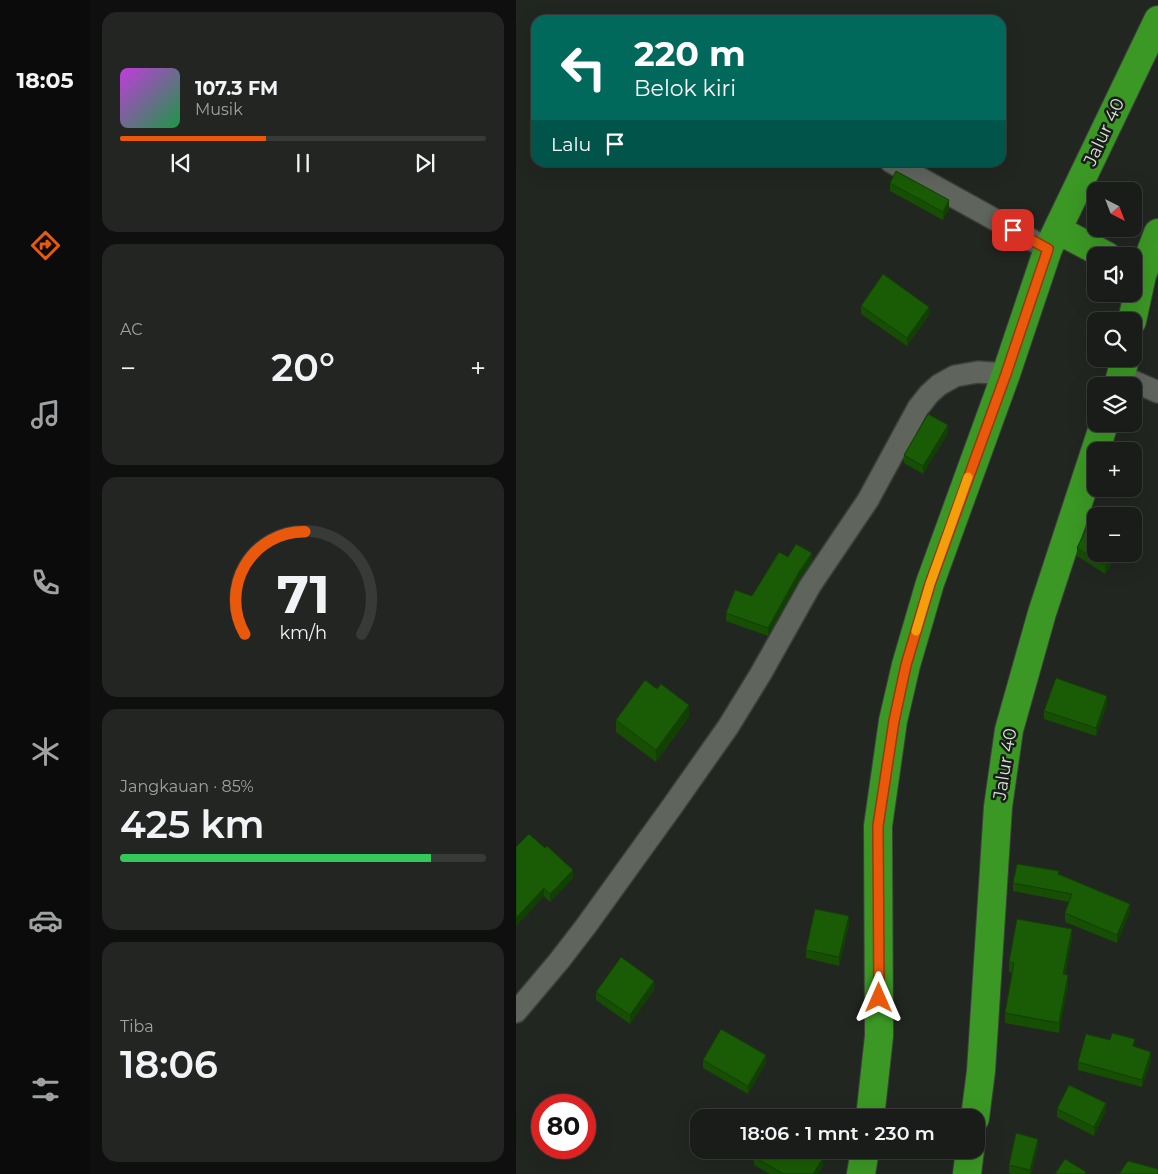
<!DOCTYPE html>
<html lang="id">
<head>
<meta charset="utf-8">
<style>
  body { margin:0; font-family:Montserrat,sans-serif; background:#232522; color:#f1f3f6; height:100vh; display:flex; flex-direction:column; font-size:19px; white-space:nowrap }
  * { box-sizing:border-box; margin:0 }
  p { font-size:16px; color:#9fa1a2 }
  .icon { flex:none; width:28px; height:28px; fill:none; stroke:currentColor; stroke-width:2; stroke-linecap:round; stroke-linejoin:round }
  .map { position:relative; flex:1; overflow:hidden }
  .side { display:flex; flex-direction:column; gap:12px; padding:12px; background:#0e0f0e; width:426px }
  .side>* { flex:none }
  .top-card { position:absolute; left:15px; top:15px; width:475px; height:152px; border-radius:15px; box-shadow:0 5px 20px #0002,0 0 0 1px #383a38; background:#00695c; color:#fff; overflow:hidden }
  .needle { width:32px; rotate:138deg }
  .tools { position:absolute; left:571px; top:182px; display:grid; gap:10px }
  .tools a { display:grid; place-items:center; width:55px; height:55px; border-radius:10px; background:#1a1c19; box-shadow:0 5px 20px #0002,0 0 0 1px #383a38; font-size:25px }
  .speed { position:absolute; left:15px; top:1094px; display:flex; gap:10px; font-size:25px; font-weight:700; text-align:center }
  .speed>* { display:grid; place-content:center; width:65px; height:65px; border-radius:50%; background:#1a1c19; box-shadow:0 5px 20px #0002,0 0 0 1px #383a38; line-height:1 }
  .speed .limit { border:8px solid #d22; background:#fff; color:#111 }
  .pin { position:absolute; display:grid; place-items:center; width:42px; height:42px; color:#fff; margin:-21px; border-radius:10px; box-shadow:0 2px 8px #0006 }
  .me { position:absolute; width:55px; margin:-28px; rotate:0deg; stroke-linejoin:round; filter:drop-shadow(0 0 4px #0008) }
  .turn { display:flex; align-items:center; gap:18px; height:105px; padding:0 20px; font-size:22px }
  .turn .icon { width:65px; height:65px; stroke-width:2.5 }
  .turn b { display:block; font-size:35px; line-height:42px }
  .then { display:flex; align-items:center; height:48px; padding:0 20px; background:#0003; gap:10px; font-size:19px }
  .big { font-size:38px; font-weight:600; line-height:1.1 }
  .side .card { flex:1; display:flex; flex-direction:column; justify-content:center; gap:8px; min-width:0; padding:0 18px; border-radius:15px; background:#232522 }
  .side .dial { align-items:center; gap:0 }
  .dial svg { height:130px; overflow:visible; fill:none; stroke:#383a38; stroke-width:7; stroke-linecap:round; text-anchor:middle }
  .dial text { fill:#f1f3f6; stroke:none }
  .song { display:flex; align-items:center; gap:15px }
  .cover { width:60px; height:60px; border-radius:8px; background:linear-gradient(135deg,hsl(290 70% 55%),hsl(140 70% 35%)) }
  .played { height:5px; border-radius:2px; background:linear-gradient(90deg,#ea580c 40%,#383a38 40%) }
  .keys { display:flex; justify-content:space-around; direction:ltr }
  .heat { display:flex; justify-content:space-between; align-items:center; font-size:28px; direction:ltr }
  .charge { height:8px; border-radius:4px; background:linear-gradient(90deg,#34c759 85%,#383a38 0) }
  .trip { position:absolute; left:174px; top:1109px; width:295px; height:50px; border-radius:15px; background:#1a1c19; box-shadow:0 5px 20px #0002,0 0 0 1px #383a38; font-weight:600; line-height:50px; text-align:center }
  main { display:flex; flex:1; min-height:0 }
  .tabs { display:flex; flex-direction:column; width:90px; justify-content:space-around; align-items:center; background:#0a0b0a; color:#9fa1a2 }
  .tabs .icon { width:35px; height:35px }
  .tabs .selected { color:#ea580c }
  .tabs b { font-size:22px; color:#f1f3f6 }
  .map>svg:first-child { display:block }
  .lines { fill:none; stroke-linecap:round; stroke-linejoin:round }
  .street-casing { stroke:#3d403c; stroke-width:24 }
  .highway-casing { stroke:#3d403c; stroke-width:30 }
  .street { stroke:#5f645d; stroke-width:21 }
  .highway { stroke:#3b9824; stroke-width:28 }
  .wall { fill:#164e04 }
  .shaded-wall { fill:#124004 }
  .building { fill:#1a5b05; stroke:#124004 }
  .route-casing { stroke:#983908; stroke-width:12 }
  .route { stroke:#ea580c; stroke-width:9 }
  .slow { stroke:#f59e0b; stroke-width:9 }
  .labels { text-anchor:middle; stroke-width:5; stroke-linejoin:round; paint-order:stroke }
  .street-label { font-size:18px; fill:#daddd9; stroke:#191d18 }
</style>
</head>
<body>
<main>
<nav class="tabs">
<b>18:05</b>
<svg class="icon selected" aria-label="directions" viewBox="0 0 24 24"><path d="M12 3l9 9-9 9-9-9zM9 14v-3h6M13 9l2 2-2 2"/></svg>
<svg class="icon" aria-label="music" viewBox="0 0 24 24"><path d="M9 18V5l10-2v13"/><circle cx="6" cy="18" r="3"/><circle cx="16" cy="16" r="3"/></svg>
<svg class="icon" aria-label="phone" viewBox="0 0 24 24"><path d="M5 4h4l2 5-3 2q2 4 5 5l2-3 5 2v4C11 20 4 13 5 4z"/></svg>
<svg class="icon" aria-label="climate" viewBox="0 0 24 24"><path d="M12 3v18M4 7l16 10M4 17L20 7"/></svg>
<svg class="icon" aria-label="car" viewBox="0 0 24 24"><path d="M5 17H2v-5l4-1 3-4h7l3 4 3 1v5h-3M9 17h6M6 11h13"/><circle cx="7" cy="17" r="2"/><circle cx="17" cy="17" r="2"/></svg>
<svg class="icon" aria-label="filters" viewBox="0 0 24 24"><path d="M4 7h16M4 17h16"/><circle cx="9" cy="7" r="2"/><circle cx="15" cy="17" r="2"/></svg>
</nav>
<section class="side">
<div class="card">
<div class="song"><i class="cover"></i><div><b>107.3 FM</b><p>Musik</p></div></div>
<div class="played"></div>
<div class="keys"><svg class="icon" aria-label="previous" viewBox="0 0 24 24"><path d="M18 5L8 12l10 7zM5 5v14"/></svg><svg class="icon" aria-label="pause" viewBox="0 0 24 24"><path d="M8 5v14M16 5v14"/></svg><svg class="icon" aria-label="next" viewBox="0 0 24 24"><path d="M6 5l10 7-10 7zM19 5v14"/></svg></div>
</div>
<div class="card"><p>AC</p>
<div class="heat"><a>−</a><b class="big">20°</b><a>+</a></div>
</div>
<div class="card dial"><svg viewBox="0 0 100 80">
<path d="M14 69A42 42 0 1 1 86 69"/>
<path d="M14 69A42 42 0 0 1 51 6" stroke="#ea580c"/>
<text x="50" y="56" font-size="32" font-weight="700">71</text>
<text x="50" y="72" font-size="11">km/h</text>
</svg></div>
<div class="card"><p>Jangkauan · 85%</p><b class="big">425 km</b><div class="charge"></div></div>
<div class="card"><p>Tiba</p><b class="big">18:06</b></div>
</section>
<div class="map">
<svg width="642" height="1174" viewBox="0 0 642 1174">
  <rect width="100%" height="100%" fill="#222621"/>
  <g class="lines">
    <g class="street-casing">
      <path id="street" d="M375 162 532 249
        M605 376 642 392
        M0 1012 43 961 70 926 155 808 212 727 244 675 294 586 352 500 402 408 413 394 423 385 439 376 462 372 490 374"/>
    </g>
    <g class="highway-casing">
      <path id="highway" d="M542 230 591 256
        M616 321 626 275 642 233
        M602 386 609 359
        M354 1118 363 1036 362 826 377 721 390 665 414 583 490 374 532 249 642 20
        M459 1118 465 1071 482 807 493 730 526 613 588 424
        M345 1174 349 1150
        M451 1174 454 1150"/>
    </g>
    <use href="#street" class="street"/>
    <use href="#highway" class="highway"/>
  </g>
  <path class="wall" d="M374 183 433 209 427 220 374 191Z
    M345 306 413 315 391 346 345 314Z
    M432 433 407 474 388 463V455Z
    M561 548 600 554V556L589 574 561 556Z
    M272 557 296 561 283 580 252 636 210 621V613L236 596Z
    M591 704 580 736 528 719V711Z
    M173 717 140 762 100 732V720Z
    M0 847 57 878 34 902 28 896 0 926Z
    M543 875 614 912 601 943 549 922V913L553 902 497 891V883Z
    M333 924 323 966 290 958V950Z
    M556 939 549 975 552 985 543 1033 489 1023V1013L496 973 493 972V962Z
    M138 990 114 1024 80 1000V992Z
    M619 1047 635 1060 626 1087 562 1070V1062Z
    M187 1060 250 1063 232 1094 187 1068Z
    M541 1109 590 1111 578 1136 541 1117Z
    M522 1147 515 1174H496L493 1173V1165Z
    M238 1157 307 1166 302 1174H254L238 1165Z"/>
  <path class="shaded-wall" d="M433 200V209L427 220V212Z
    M413 307V315L391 346V338Z
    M432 425V433L407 474V466Z
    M296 553V561L283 580 252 636V628L283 572Z
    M596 554H600V556L589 574V565Z
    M591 696V704L580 736V728Z
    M173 705V717L140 762V750Z
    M57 870V878L34 902V894Z
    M28 888V896L0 926V918Z
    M614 904V912L601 943V935Z
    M333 916V924L323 966V957Z
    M556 929V939L547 985V974Z
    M552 975V985L543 1033V1023Z
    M138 981V990L114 1024V1015Z
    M635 1052V1060L626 1087V1080Z
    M250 1055V1063L232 1094V1086Z
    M590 1103V1111L578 1136V1127Z
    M522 1139V1147L515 1174H514V1170Z
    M307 1158V1166L302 1174H297Z"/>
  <path class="building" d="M380 171 433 200 427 212 374 183Z
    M367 274 413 307 391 338 345 306Z
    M412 414 432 425 407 466 388 455Z
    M570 529 580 536V554H596L589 565 561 548Z
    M280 544 296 553 283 572 252 628 210 613 219 590 236 596 263 552 272 557Z
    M540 678 591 696 580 728 528 711Z
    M129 680 141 689 145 684 173 705 140 750 100 720Z
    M13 834 29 848 31 846 57 870 34 894 28 888 0 918V847Z
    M501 864 543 871 542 874 614 904 601 935 549 913 556 894 497 883Z
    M299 909 333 916 323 957 290 950Z
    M501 919 556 929 547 974 552 975 543 1023 489 1013 498 963 493 962Z
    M105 957 138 981 114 1015 80 992Z
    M205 1029 250 1055 232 1086 187 1060Z
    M596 1033 619 1039 617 1046 635 1052 626 1080 562 1062 570 1034 594 1040Z
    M553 1085 590 1103 578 1127 541 1109Z
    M500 1133 522 1139 514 1170 493 1165Z
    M242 1150H293L307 1158 297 1174H268L238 1157Z
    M549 1159 570 1172 569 1174H539Z
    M612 1161 642 1169V1174H603Z"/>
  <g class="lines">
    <g class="route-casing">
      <path id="route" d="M363 998 362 826 378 721 390 665 414 584 490 374 532 249 497 230"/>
    </g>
    <use href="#route" class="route"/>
    <path class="slow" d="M400 631 414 584 452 477"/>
  </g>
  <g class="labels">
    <g class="street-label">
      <text transform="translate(588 132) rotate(-65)" y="6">Jalur 40</text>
      <text transform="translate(489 764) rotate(-81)" y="6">Jalur 40</text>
    </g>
  </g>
</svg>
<div class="tools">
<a><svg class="needle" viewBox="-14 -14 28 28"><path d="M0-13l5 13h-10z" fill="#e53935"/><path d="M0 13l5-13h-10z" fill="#9fa1a2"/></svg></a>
<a><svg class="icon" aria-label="sound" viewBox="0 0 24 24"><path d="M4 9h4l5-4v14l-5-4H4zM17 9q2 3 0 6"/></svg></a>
<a><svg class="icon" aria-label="search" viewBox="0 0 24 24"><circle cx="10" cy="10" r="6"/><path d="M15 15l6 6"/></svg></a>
<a><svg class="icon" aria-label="layers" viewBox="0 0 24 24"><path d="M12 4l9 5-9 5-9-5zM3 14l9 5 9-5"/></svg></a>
<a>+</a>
<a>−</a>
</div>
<div class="speed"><div class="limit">80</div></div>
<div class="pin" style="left:497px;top:230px;background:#d93025"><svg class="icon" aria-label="arrive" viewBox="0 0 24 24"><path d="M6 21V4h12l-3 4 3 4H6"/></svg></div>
<svg class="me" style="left:363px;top:998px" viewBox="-20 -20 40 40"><path d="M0-17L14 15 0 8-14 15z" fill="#ea580c" stroke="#fff" stroke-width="4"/></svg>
<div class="trip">18:06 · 1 mnt · 230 m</div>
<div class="top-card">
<div class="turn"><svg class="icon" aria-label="left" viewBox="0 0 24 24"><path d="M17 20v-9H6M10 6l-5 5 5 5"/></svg><div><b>220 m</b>Belok kiri</div></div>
<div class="then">Lalu<svg class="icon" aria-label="arrive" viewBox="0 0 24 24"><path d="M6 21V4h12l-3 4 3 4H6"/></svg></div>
</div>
</div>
</main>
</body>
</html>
